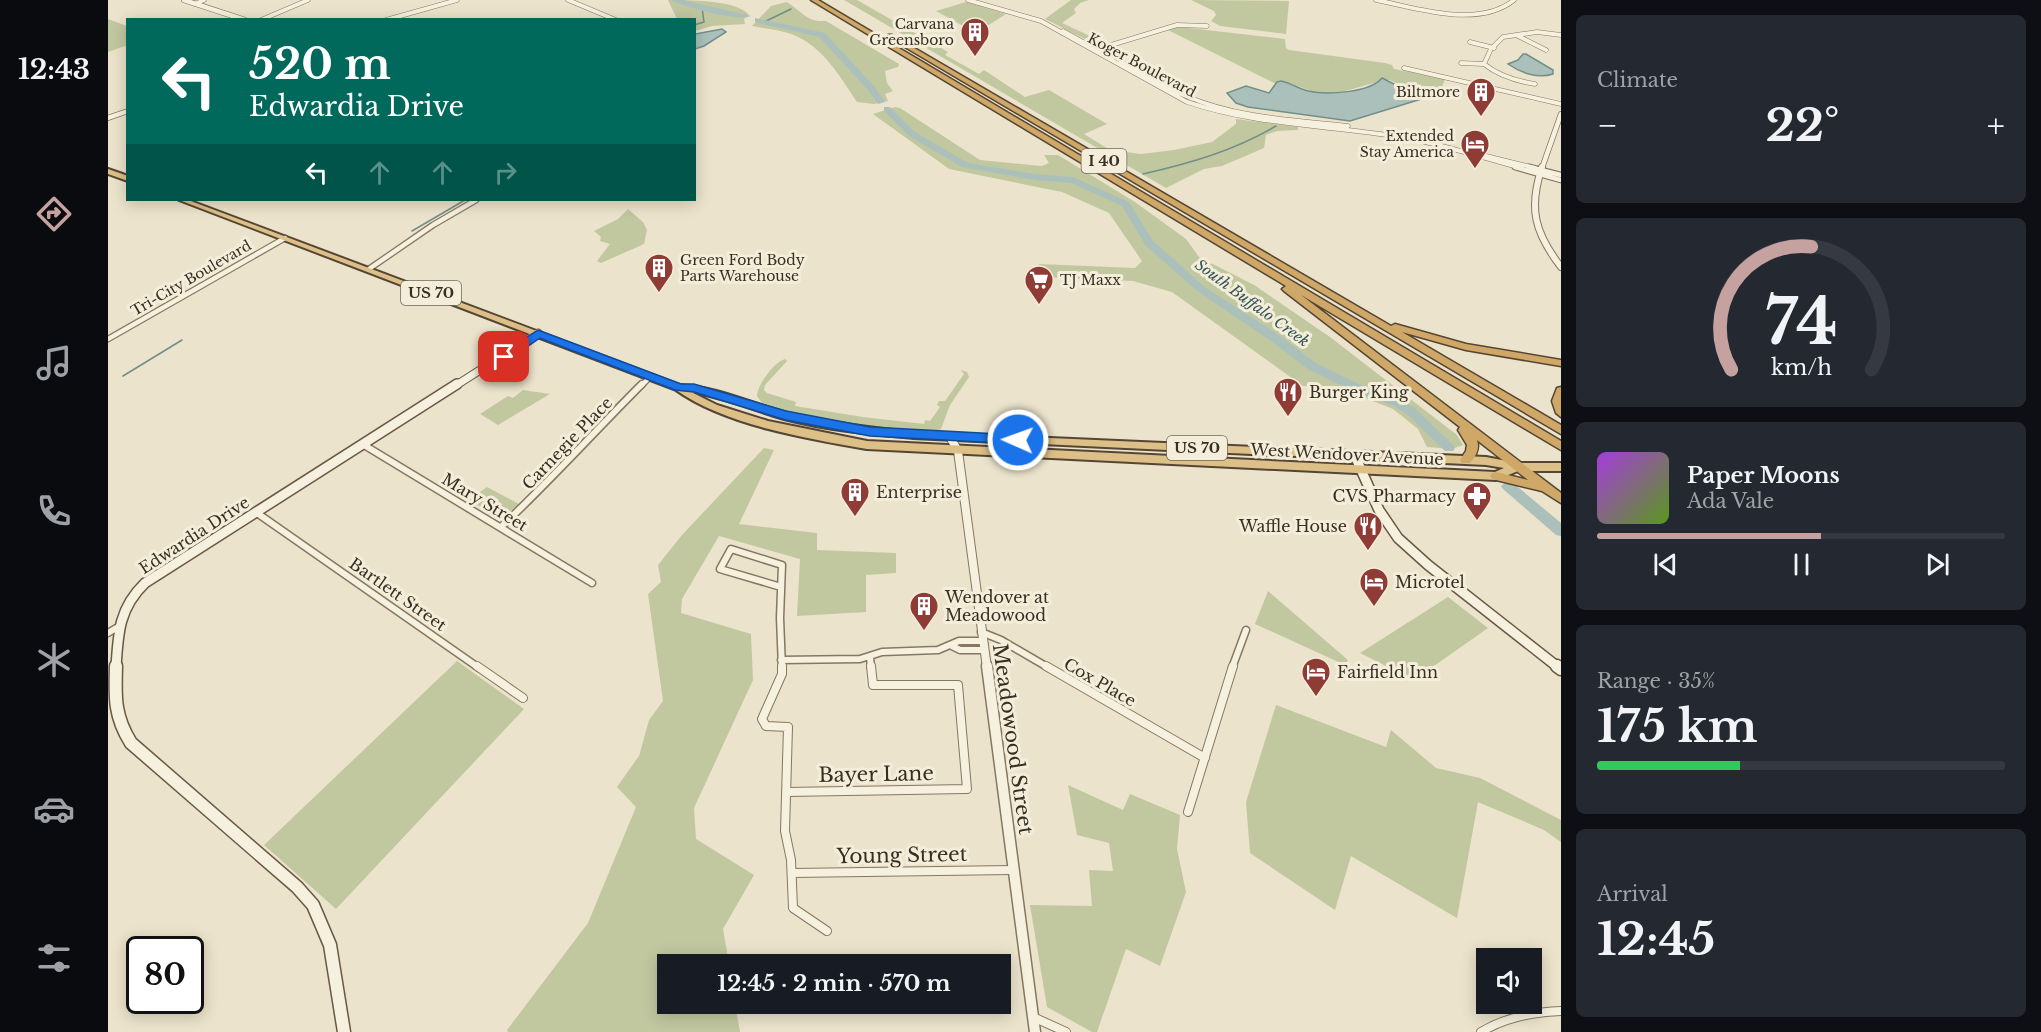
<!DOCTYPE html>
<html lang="en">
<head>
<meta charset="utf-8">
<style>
  body { margin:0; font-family:"Libre Baskerville",serif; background:#242831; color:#f1f3f6; height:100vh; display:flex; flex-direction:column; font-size:22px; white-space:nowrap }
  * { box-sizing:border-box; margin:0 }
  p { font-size:20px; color:#9ea1a6 }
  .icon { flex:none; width:33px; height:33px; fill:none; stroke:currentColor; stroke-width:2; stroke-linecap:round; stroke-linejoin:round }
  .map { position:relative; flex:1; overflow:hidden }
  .drawer { display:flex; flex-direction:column; gap:15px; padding:15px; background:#0d0f14; width:480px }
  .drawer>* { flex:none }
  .guide { position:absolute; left:18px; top:18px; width:570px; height:183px; border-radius:0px; box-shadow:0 3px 15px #0003; background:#00695c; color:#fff; overflow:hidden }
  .controls { position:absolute; left:1368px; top:948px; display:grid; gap:12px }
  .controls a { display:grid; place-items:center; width:66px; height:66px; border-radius:0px; background:#171b24; box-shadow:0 3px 15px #0003; font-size:30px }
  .speed { position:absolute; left:18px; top:936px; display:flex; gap:12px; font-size:30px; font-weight:700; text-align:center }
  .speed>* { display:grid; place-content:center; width:78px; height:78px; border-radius:50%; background:#171b24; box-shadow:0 3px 15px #0003; line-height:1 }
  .speed .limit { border:3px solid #111; border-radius:9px; background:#fff; color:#111 }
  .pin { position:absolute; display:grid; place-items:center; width:51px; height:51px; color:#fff; margin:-26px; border-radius:12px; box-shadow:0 3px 9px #0006 }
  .me { position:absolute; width:66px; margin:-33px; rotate:272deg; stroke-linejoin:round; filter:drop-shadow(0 0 4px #0008) }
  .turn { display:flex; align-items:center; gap:21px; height:126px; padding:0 24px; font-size:27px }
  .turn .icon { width:78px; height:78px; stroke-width:2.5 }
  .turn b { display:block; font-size:42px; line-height:51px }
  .lanes { display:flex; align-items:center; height:57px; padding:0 24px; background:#0003; justify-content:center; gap:30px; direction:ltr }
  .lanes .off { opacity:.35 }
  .big { font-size:45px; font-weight:800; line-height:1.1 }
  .drawer .card { flex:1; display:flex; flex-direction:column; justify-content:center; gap:9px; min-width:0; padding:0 21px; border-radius:9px; background:#242831 }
  .drawer .dial { align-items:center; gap:0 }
  .dial svg { height:156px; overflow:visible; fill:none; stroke:#363941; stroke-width:7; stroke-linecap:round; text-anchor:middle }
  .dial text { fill:#f1f3f6; stroke:none }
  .song { display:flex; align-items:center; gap:18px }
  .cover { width:72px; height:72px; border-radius:9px; background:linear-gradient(135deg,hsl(280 70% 55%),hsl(90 70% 35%)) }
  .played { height:6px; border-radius:3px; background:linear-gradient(90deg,#c5a1a0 55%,#363941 55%) }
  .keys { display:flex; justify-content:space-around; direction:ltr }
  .heat { display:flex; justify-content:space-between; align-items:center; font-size:33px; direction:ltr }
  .charge { height:9px; border-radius:4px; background:linear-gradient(90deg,#34c759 35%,#363941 0) }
  .trip { position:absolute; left:549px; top:954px; width:354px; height:60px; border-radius:0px; background:#171b24; box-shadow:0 3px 15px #0003; font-weight:800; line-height:60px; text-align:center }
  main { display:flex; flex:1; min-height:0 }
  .tab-bar { display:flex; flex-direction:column; width:108px; justify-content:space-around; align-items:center; background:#090b0e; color:#9ea1a6 }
  .tab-bar .icon { width:42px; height:42px }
  .tab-bar .current { color:#c5a1a0 }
  .tab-bar b { font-size:27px; color:#f1f3f6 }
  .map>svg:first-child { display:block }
  .green { fill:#c1c8a0 }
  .water { fill:#abc0bb; stroke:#728e89; stroke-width:1.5 }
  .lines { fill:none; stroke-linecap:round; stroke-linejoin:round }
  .stream { stroke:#728e89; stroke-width:1.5 }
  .river { fill:#abc0bb; fill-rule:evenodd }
  .minor-far3-casing { stroke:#867761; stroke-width:5 }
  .minor-far2-casing { stroke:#867761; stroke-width:7 }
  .minor-far1-casing { stroke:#867761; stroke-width:9 }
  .minor-casing { stroke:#867761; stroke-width:10 }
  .tertiary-far3-casing { stroke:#867761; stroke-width:6 }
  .tertiary-far2-casing { stroke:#867761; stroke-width:8 }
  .tertiary-far1-casing { stroke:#867761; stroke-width:10 }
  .tertiary-casing { stroke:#867761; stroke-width:13 }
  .secondary-far2-casing { stroke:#685844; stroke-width:9 }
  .secondary-far1-casing { stroke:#685844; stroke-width:12 }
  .secondary-casing { stroke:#685844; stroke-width:15 }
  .trunk-casing { stroke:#554534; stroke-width:4 }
  .motorway-casing { stroke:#554534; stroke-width:3 }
  .minor-far3 { stroke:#f6f0de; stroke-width:4 }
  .minor-far2 { stroke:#f6f0de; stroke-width:4.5 }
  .minor-far1 { stroke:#f6f0de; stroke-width:6 }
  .minor { stroke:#f6f0de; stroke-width:8 }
  .tertiary-far3 { stroke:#f6f0de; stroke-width:4.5 }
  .tertiary-far2 { stroke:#f6f0de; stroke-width:6 }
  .tertiary-far1 { stroke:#f6f0de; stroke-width:8 }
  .tertiary { stroke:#f6f0de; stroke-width:10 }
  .secondary-far2 { stroke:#f6f0de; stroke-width:7 }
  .secondary-far1 { stroke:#f6f0de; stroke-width:9 }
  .secondary { stroke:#f6f0de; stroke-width:12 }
  .trunk { fill:#dcc088; fill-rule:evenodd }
  .motorway { fill:#cfa867; fill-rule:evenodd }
  .route { fill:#1a73e8; stroke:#114b97; stroke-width:1.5 }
  .labels { text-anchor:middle; stroke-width:6; stroke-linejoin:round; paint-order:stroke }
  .far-poi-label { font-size:14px; fill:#382f23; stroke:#f3edda; text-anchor:end }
  .far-street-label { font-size:14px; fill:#382f23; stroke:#f3edda }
  .shield { fill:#f3edda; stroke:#70685a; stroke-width:1.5 }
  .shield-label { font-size:15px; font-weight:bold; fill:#382f23 }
  .far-water-label { font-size:15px; font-style:italic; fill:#345656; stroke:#f3edda }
  .poi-label { font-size:16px; fill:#382f23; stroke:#f3edda; text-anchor:start }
  .street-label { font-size:16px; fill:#382f23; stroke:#f3edda }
  .near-street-label { font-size:20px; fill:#382f23; stroke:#f3edda }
</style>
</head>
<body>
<main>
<nav class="tab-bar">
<b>12:43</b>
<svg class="icon current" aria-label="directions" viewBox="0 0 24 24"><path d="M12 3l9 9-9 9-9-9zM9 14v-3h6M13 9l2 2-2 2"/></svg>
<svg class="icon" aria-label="music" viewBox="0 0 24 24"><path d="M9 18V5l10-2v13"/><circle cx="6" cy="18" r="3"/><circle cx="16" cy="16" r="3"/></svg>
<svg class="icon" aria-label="phone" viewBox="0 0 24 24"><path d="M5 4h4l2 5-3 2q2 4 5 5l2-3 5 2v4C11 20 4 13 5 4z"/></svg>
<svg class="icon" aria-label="climate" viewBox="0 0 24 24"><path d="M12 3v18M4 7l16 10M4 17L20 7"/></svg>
<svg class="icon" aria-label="car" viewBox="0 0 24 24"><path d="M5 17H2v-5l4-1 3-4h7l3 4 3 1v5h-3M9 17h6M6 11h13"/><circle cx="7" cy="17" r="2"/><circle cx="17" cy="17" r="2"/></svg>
<svg class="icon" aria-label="filters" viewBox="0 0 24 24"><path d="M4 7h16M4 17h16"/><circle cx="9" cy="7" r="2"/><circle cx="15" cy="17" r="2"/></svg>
</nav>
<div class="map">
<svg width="1453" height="1032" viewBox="0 0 1453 1032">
  <rect width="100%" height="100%" fill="#ebe3cb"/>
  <path class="green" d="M560 0C582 0 629 0 641 15L636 19 637 24 604 26 587 31 586 20 569 19Z
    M736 0H749L840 52 837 55 871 74 876 70 917 97 941 90 999 124 976 134 1002 150 1033 154 1066 150 1104 142 1128 124V119L1190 127V130L1169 131 1158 135 1156 148 1114 166 1096 169 1058 188Z
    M963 0H981L972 3 966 9 968 13 954 23 997 43H985L937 19Z
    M1083 0 1181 1 1178 34 1112 26 1103 21 1108 15 1106 11Z
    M679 2C696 13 698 22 718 21L791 64 790 67 777 71 779 83 785 91 777 94 780 101 766 104 749 102C733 78 717 50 690 37 676 30 658 29 644 26L663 6Z
    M858 2 898 14 868 33 828 11Z
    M0 19 19 26 20 45 0 52Z
    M1072 27 1177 39 1178 48 1181 50 1277 63 1284 65 1286 69 1337 79 1331 95 1299 88 1282 80C1259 82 1239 95 1212 93 1199 92 1177 77 1168 84L1060 30Z
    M787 107 792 108 872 160 934 166 941 163 936 155H950L1027 202 1078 239 1091 257 1146 285 1222 337 1349 435 1355 445 1344 449 1319 447 1310 429 1285 409 1227 386H1195L1064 292 1025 281 934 277 931 264 1027 268 1034 261 1001 213 954 192 841 169 765 114Z
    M520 209 535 222 539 230 536 244 493 263 489 261 502 244 492 241 493 237 486 231 510 219Z
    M677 359 679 361 657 385 656 390 659 393 688 402 687 406 755 417 816 424 817 420 822 421 832 407 829 405 831 401H837L856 374 853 370 859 372 861 377 842 405 833 429C808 441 682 415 654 403L649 396C650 384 666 362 677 359Z
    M415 390 442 394 390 425 372 414 400 396 405 398Z
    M656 448 666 450 631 524 709 533V550L788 553V573L758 575V612L689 616 692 559 611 536 574 599 573 613 643 634 645 680 586 808 588 839 646 875 615 929 621 964H560V1004H627L632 1032H400L399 1030 480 923 528 807 509 787 531 756 541 720 555 701 540 594 553 582 550 565 574 535Z
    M379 487 411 504 399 514 389 517 361 500Z
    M1160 591 1240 660 1237 665 1147 624Z
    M1340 597 1380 628 1306 680 1252 653Z
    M349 661 416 709 228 909 156 845Z
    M1168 705 1278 747 1283 730 1328 768 1372 778 1453 820V842L1436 830 1370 802 1349 918 1243 856 1227 910 1142 853 1138 802Z
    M960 785 1015 810 1022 794 1072 815 1069 849 1078 892 1052 966 1018 949 989 1032H984L939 1007 922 905 984 906 981 870 1005 871 1001 843 969 835Z"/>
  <path class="water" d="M614 29 618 32 596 46 587 49V34Z
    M1415 54H1418L1445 70V74C1430 79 1413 73 1400 64L1410 60Z
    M1274 78 1292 87 1321 93 1323 96 1242 121 1140 107 1128 103 1119 93 1138 86 1161 93 1169 82 1173 81C1183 83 1191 89 1200 91 1218 95 1262 93 1274 78Z"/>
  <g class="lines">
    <path class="stream" d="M656 22 683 9
      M586 25 596 22 594 7
      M1035 174C1083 163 1125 151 1168 126
      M304 231 357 200
      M15 376 74 340"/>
    <path class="river" d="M563 0H575L643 16C631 22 576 7 563 0Z
      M647 18 717 33 766 86 777 102 770 104 760 90 711 37 647 22Z
      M776 107H782L807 132 860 163 926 174 965 177 1021 202 1045 241 1097 287 1171 335 1209 364 1249 383 1294 400 1308 409 1345 445 1347 448 1345 451H1337L1300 415 1286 406 1241 389 1201 370 1163 341 1089 291 1037 245 1014 206 963 183 926 180 854 167 801 136 776 111Z
      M1400 481 1405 483 1453 523V536L1448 535 1395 489 1393 486Z"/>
    <g class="minor-far3-casing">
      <path id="minor-far3" d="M460 0 508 20
        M860 0 933 21 1079 102C1144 124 1211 125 1279 135 1324 141 1369 156 1413 168
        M1268 0C1309 8 1370 29 1406 0
        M87 4 96 0
        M153 20 200 0
        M278 20 349 0
        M955 31 1004 58
        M1410 36 1438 50
        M1362 42 1386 48
        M990 49 1069 25 1099 26
        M1013 62C1035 73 1055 87 1078 96 1129 118 1185 120 1240 126
        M1353 63 1376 64
        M1296 68 1453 104
        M1427 84C1408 81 1391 76 1376 64L1383 49 1395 37 1429 32 1453 35
        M1370 154 1427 168"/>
    </g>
    <g class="minor-far2-casing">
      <path id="minor-far2" d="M1407 167 1453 180
        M1421 167 1453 175
        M261 269 325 225 368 200
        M0 339 177 238
        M533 386 543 376"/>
    </g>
    <g class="minor-far1-casing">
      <path id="minor-far1" d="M256 445 484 583
        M149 513 371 668
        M393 527C442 481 487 431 534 384
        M673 587 612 569 623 549 674 565 672 618 674 668
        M873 632 893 640 941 668
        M0 633 10 627
        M844 646 852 650H875
        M762 657 763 668
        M673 660 752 659 774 652 830 650 851 641H874
        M1124 668 1138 630"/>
    </g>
    <g class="minor-casing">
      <path id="minor" d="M369 666 415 698
        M674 666V674L654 719 658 726 680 727 677 831 683 860 685 908 719 931
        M938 666 1097 758
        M678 792 859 789 850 685H765L763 666
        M1080 812 1125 666
        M684 873 904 870
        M925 1017 958 1032
        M1373 1032C1398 1017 1424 1012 1453 1011"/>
    </g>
    <g class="tertiary-far3-casing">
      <path id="tertiary-far3" d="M76 0 137 20
        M0 118 20 111
        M1434 168 1453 114"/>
    </g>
    <g class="tertiary-far2-casing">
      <path id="tertiary-far2" d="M1434 167C1420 209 1427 233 1453 267"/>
    </g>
    <g class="tertiary-far1-casing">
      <path id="tertiary-far1" d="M842 437 850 451 879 668"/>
    </g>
    <g class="tertiary-casing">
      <path id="tertiary" d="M879 666 927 1032"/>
    </g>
    <g class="secondary-far2-casing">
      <path id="secondary-far2" d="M347 386 430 333"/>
    </g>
    <g class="secondary-far1-casing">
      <path id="secondary-far1" d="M1247 456 1271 510 1290 538 1320 565 1451 668
        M8 668C10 633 11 608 37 583L349 384"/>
    </g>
    <g class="secondary-casing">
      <path id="secondary" d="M8 666C7 697 6 716 23 743L189 887 205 905 222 945 236 1032
        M1449 666 1453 669"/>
    </g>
    <g class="trunk-casing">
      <path id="trunk" d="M0 169 20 176V181L0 174Z
        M71 200H80L572 385C610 387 644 404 680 413 721 423 763 428 805 432L1378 457 1409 463H1453V471H1410L1388 480 759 449C700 439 617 425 568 390ZM583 392C615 397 645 410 676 419 718 430 762 434 805 438L1378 465 1396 468 1387 472 759 441 660 421 609 405Z"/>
    </g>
    <g class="motorway-casing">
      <path id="motorway" d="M703 0H710L1453 441V450L1193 295 1453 493V503L1434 491 1384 479 1382 476 1384 473 1388 472 1420 480 1369 440C1372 449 1368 456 1362 463H1354L1352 460 1358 451 1359 445 1350 430 1352 427 1176 291 1174 289 1178 286Z
        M780 35H784L1283 326 1287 324 1358 344 1453 360V366L1358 350 1294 332 1453 425V434L780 37Z
        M1453 387V417L1448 413 1444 401 1449 388Z"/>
    </g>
    <use href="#minor-far3" class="minor-far3"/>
    <use href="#minor-far2" class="minor-far2"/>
    <use href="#minor-far1" class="minor-far1"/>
    <use href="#minor" class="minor"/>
    <use href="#tertiary-far3" class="tertiary-far3"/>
    <use href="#tertiary-far2" class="tertiary-far2"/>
    <use href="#tertiary-far1" class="tertiary-far1"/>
    <use href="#tertiary" class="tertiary"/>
    <use href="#secondary-far2" class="secondary-far2"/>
    <use href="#secondary-far1" class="secondary-far1"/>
    <use href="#secondary" class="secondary"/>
    <use href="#trunk" class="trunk"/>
    <use href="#motorway" class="motorway"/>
  </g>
  <path class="route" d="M430 330 573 384H586L678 411 762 427 910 435 916 440 910 444 762 436 678 420 586 392 567 390 432 338 400 360H392V354Z"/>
  <defs>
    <g id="building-pin" transform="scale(1.5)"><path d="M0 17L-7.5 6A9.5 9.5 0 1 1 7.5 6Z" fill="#8f3c37" stroke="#f3edda"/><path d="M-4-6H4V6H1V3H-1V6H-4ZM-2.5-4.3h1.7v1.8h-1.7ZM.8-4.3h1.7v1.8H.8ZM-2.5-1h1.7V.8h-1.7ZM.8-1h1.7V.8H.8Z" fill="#fff"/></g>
    <g id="hotel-pin" transform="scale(1.5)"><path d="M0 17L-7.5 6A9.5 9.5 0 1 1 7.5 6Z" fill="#8f3c37" stroke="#f3edda"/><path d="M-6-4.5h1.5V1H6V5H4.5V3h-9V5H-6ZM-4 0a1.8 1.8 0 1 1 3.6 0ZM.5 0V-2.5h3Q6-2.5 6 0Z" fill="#fff"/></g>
    <g id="supermarket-pin" transform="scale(1.5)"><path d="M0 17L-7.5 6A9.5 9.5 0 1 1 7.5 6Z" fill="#8f3c37" stroke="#f3edda"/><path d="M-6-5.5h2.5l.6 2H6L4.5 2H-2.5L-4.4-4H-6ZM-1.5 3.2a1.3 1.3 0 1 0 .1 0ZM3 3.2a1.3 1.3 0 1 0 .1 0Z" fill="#fff"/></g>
    <g id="restaurant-pin" transform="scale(1.5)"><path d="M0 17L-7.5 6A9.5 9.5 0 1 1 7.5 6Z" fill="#8f3c37" stroke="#f3edda"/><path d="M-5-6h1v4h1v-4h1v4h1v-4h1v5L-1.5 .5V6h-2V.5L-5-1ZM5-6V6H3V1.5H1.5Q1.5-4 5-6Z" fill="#fff"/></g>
    <g id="pharmacy-pin" transform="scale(1.5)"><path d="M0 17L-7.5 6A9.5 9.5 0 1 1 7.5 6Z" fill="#8f3c37" stroke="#f3edda"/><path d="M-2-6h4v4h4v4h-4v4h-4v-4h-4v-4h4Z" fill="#fff"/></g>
  </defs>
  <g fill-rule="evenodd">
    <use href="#building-pin" x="867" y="32"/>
    <use href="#building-pin" x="1373" y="92"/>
    <use href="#hotel-pin" x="1367" y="144"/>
    <use href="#building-pin" x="551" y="268"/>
    <use href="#supermarket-pin" x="931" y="280"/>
    <use href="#restaurant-pin" x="1180" y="392"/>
    <use href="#building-pin" x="747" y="492"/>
    <use href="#pharmacy-pin" x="1369" y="496"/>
    <use href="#restaurant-pin" x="1260" y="526"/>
    <use href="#hotel-pin" x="1266" y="582"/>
    <use href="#building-pin" x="816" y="606"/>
    <use href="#hotel-pin" x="1208" y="672"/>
  </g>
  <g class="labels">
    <g class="far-poi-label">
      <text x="846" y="29">Carvana<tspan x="846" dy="16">Greensboro</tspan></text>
      <text x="1352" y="97">Biltmore</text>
      <text x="1346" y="141">Extended<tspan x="1346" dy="16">Stay America</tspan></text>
      <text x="572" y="265" text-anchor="start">Green Ford Body<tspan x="572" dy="16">Parts Warehouse</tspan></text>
      <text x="952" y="285" text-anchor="start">TJ Maxx</text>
    </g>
    <g class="far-street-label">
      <text transform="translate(1034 65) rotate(28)" y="5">Koger Boulevard</text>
      <text transform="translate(83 278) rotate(-30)" y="5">Tri-City Boulevard</text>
    </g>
    <g class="shield">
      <rect x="973.5" y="149" width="45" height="24" rx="4.5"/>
      <rect x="293" y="281" width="60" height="24" rx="4.5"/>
      <rect x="1059" y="436" width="60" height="24" rx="4.5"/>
    </g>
    <g class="shield-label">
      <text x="996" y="166">I 40</text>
      <text x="323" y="298">US 70</text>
      <text x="1089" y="453">US 70</text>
    </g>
    <g class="far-water-label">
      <text transform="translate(1144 303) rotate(36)" y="5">South Buffalo Creek</text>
    </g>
    <g class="poi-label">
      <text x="1201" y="398">Burger King</text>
      <text x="768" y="498">Enterprise</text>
      <text x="1348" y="502" text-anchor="end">CVS Pharmacy</text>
      <text x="1239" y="532" text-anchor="end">Waffle House</text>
      <text x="1287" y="588">Microtel</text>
      <text x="837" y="603">Wendover at<tspan x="837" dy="18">Meadowood</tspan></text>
      <text x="1229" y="678">Fairfield Inn</text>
    </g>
    <g class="street-label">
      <text transform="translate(459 443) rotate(-46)" y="6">Carnegie Place</text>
      <text transform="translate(1239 454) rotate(3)" y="6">West Wendover Avenue</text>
      <text transform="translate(377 502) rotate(31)" y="6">Mary Street</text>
      <text transform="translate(86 535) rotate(-33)" y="6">Edwardia Drive</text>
      <text transform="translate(290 594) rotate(35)" y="6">Bartlett Street</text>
      <text transform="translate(992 682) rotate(30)" y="6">Cox Place</text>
    </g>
    <g class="near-street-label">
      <text transform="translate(905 739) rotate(82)" y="7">Meadowood Street</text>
      <text transform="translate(768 774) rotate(-1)" y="7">Bayer Lane</text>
      <text transform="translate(794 855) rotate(-1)" y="7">Young Street</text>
    </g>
  </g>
</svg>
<div class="controls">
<a><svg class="icon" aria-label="sound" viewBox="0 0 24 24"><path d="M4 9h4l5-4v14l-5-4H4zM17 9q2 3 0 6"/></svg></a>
</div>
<div class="speed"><div class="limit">80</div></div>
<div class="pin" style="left:396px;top:357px;background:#d93025"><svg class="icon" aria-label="arrive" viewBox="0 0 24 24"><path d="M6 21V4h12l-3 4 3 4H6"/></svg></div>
<svg class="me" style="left:910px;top:440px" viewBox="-20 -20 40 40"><circle r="17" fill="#1a73e8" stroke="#fff" stroke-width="3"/><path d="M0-11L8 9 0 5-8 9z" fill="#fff"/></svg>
<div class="trip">12:45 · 2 min · 570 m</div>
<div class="guide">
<div class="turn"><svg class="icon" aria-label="left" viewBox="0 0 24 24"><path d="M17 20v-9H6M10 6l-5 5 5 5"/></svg><div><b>520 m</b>Edwardia Drive</div></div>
<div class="lanes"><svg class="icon" aria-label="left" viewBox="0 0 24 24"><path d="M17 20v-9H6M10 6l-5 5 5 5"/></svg><svg class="icon off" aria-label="ahead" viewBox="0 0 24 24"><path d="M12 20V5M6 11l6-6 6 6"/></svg><svg class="icon off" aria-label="ahead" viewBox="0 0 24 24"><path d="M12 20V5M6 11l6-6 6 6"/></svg><svg class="icon off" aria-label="right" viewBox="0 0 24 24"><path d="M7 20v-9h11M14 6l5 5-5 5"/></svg></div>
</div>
</div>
<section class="drawer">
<div class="card"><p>Climate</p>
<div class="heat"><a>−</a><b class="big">22°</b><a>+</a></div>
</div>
<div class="card dial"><svg viewBox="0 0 100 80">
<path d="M14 69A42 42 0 1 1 86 69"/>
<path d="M14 69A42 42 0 0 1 55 6" stroke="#c5a1a0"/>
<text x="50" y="56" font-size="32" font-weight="700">74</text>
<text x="50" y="72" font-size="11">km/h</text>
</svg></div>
<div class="card">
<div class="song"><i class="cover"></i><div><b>Paper Moons</b><p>Ada Vale</p></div></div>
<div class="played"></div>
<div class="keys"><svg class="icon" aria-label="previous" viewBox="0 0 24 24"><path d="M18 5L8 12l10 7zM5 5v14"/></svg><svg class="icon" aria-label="pause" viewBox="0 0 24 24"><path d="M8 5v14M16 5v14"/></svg><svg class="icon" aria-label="next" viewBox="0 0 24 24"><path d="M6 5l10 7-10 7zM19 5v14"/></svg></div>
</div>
<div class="card"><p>Range · 35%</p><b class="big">175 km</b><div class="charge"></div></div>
<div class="card"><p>Arrival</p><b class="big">12:45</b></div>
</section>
</main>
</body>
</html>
